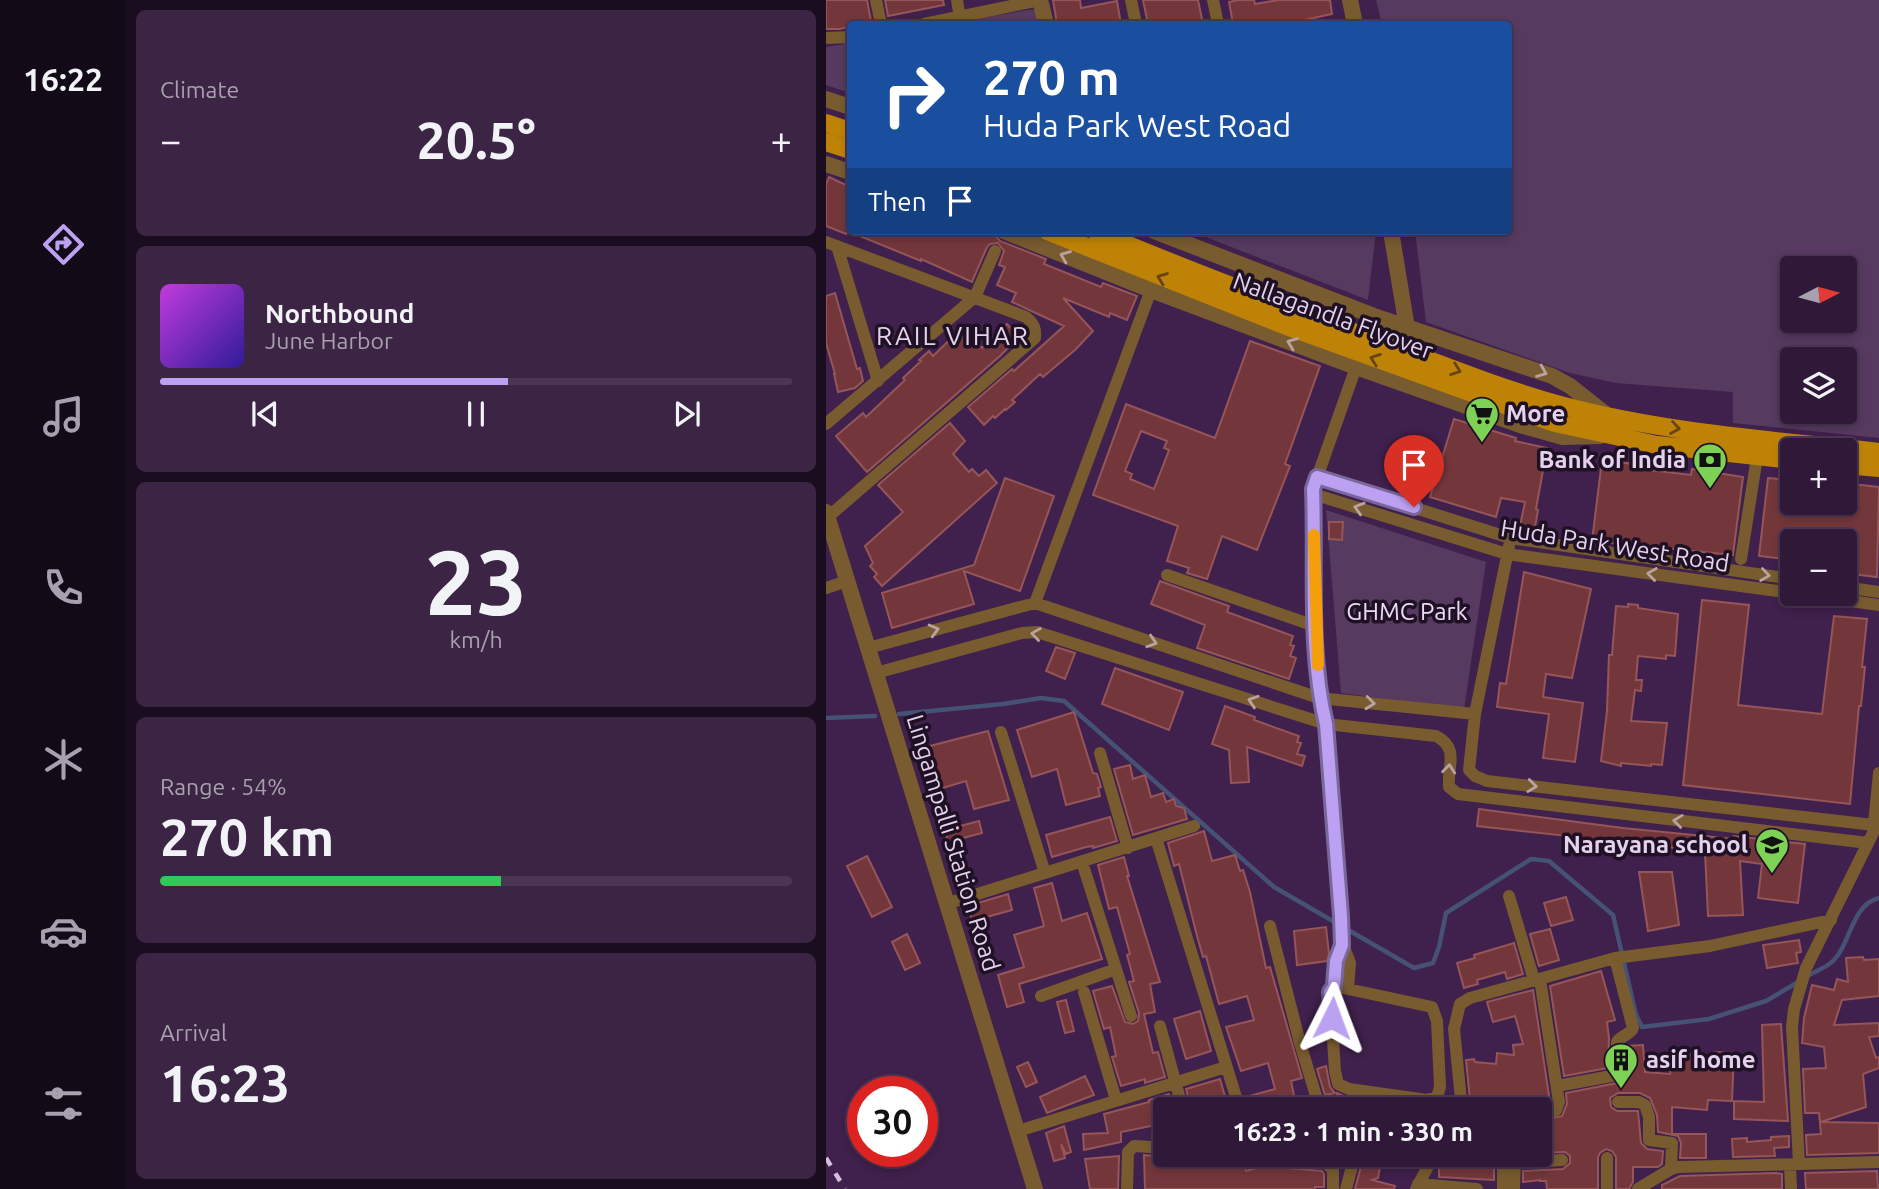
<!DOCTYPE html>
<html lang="en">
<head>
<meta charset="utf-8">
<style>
  body { margin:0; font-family:Ubuntu,sans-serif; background:#3c2544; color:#f1f3f6; height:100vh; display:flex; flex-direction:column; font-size:26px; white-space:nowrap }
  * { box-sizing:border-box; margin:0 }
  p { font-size:23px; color:#a8a0ae }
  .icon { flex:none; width:38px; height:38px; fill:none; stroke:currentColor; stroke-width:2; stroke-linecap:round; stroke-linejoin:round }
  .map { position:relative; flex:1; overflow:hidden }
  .drawer { display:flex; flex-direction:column; gap:10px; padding:10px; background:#1a0d1f; width:700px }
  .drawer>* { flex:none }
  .hud { position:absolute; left:21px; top:21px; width:665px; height:214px; border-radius:7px; box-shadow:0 4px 10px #0003,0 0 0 2px #4b3753; background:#1a4fa0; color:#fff; overflow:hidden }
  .needle { width:46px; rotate:84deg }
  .tools { position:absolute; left:954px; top:256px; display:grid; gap:14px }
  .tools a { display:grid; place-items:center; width:77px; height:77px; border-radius:7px; background:#301839; box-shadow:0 4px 10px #0003,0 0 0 2px #4b3753; font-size:35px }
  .speed { position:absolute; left:21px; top:1076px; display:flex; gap:14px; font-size:35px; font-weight:700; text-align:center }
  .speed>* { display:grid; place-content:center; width:91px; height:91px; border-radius:50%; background:#301839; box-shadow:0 4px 10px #0003,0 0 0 2px #4b3753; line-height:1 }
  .speed .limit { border:10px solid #d22; background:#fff; color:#111 }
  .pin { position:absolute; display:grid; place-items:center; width:60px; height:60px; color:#fff; margin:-72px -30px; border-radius:50% 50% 50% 0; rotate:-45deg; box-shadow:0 0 7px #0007 }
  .pin .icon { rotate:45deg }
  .me { position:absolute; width:77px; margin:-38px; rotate:3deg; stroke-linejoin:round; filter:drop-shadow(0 0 5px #0008) }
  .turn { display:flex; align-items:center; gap:24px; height:147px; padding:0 21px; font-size:32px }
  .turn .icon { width:91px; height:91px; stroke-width:2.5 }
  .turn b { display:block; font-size:49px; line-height:60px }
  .then { display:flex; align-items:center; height:66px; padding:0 21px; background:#0003; gap:14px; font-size:26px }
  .big { font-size:52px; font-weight:600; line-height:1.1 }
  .drawer .widget { flex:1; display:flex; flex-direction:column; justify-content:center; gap:10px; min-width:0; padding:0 24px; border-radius:10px; background:#3c2544 }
  .drawer .dial { align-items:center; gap:0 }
  .dial b { font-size:91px; line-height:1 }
  .song { display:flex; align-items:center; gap:21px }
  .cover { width:84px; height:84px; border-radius:10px; background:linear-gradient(135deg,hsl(290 70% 55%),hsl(250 70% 35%)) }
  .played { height:7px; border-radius:4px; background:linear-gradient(90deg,#bca0f2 55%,#4b3753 55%) }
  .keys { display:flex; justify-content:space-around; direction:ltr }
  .heat { display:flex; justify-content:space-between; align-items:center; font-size:38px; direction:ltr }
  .charge { height:10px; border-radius:5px; background:linear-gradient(90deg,#34c759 54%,#4b3753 0) }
  .trip { position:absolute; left:327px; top:1097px; width:399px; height:70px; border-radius:7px; background:#301839; box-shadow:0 4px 10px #0003,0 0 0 2px #4b3753; font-weight:600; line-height:70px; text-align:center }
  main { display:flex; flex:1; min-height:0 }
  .dock { display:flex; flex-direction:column; width:126px; justify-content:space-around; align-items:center; background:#130a17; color:#a8a0ae }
  .dock .icon { width:49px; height:49px }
  .dock .on { color:#bca0f2 }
  .dock b { font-size:32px; color:#f1f3f6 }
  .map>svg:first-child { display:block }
  .green { fill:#563a60; fill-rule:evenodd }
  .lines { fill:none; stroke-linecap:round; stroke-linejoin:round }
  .stream { stroke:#455275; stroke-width:4.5 }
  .building { fill:#73373b; stroke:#955559; stroke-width:2; fill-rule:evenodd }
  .minor { stroke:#785b2f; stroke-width:12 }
  .tertiary { stroke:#785b2f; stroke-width:16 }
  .primary { stroke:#be8306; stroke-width:18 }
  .rail { stroke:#d3bedc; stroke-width:4.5; stroke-dasharray:9 9; stroke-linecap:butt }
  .oneway { stroke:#b9a2a1 }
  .oneway2 { stroke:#674416 }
  .route-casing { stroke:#7a689d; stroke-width:18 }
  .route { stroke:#bca0f2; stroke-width:12 }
  .slow { stroke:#f59e0b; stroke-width:12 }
  .labels { text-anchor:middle; stroke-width:7; stroke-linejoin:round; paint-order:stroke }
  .street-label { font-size:24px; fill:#e5d1ed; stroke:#1f1124 }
  .poi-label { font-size:24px; font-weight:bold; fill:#e5d1ed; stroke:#1f1124; text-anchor:start }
  .park-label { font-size:24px; fill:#efd7f8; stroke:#1f1124 }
  .neighbourhood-label { font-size:26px; letter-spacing:2px; fill:#e5d1ed; stroke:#1f1124 }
</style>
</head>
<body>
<main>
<nav class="dock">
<b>16:22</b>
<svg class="icon on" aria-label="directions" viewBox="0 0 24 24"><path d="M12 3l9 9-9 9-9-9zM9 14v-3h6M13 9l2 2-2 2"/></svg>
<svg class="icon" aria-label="music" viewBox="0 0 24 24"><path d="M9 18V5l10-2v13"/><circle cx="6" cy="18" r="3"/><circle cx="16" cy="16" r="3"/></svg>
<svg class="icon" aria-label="phone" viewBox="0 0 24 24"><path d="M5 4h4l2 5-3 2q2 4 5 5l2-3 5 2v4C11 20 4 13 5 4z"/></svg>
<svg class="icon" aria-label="climate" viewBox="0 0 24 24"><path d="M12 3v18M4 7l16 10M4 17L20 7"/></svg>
<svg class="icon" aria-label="car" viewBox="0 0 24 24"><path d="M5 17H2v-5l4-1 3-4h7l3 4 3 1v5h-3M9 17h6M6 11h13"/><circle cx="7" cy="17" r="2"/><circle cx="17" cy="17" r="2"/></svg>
<svg class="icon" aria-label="filters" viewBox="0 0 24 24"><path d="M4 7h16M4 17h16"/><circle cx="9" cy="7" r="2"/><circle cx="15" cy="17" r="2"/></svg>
</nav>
<section class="drawer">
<div class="widget"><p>Climate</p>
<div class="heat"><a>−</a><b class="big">20.5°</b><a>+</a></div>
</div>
<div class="widget">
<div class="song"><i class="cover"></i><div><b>Northbound</b><p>June Harbor</p></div></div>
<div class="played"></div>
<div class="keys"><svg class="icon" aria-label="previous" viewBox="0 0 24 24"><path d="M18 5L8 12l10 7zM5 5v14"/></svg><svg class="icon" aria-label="pause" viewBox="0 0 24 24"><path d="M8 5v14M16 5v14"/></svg><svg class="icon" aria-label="next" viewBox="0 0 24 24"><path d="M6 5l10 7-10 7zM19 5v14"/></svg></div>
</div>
<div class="widget dial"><b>23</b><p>km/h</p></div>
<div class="widget"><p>Range · 54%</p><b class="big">270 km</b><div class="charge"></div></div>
<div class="widget"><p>Arrival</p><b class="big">16:23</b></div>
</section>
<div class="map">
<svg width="1053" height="1189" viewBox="0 0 1053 1189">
  <rect width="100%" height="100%" fill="#40204c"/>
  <path class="green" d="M550 0H1053V438L907 423V392L790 383 744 373 600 322 589 231H682V24H556ZM966 268H1018V320H966ZM966 359H1018V411H966Z
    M209 9 218 24H122L202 10Z
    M24 43V93L0 85V47Z
    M364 231H550L542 300Z
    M500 510 660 562 638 709 515 693Z"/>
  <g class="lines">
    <path class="stream" d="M73 714 177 704 215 698 238 701 448 887 588 968 607 963 613 947 620 913 705 859 723 861 787 915 810 1015 816 1027 883 1019 940 1001 974 981
      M0 718 49 716
      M981 976C993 969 1004 967 1012 955 1025 937 1028 904 1053 898"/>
  </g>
  <path class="building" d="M0 0H41L45 21 14 29H0Z
    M59 0H117L118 5 62 16Z
    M227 0H254L255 8 291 1 295 24H231Z
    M317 0H372L377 24H322Z
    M412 0H428L429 4 452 0H504L506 14 460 24H407L403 2Z
    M3 177 24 187V231H161L168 234 174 241 220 259 218 264 275 287 277 283 311 296 301 320 284 313 283 317 237 298 267 331 249 350 217 377 214 374 186 400 189 402 180 410 179 409 169 418 167 416 158 425 142 407 186 369 188 371 238 326 186 302 190 293 171 285 179 267 173 265 178 251 172 243 164 244 161 247 146 282 95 259V261L24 232H21L20 234 0 226V184Z
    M9 293 31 369 34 368 37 381 29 388 12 392 8 374H9L0 343V296Z
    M181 324 193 337 174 356 41 472 10 436 37 413 40 417 79 380 77 378 95 361 93 360 103 351 107 356 137 327 156 348Z
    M424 341 494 366 459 464 464 466 431 550 396 536 381 579 361 573 363 568 341 561 352 526 267 495 300 404 389 438ZM315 431 341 441 338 448 343 450 328 489 304 479 306 474 299 471Z
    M628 419 690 438 689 441 721 448 710 509 712 510 708 533 693 531 699 502 675 498 670 517 604 497Z
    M124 423 139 441 127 454 143 472 146 469 153 476 160 470 171 483 56 586 48 577 51 574 44 566 47 563 39 546 77 512 52 485Z
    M776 460 807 464V468L865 475 866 469 917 477 907 555 766 541Z
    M179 478 228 496 194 591 138 571 148 604 66 628 56 593 148 565Z
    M942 478 966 480V502H1018V483L1053 487 1051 577 1018 573V541H966V560L933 556Z
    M503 522H517L516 540 503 539Z
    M698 572 765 589 746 678 720 674 717 697 757 703 749 762 717 758 723 714 671 707 674 683 680 684Z
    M334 581 403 606 401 612 467 636 464 645 468 646 464 656 470 658 463 679 371 648 379 625 325 604Z
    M876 600 923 605 912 705 996 714 1008 616 1041 619 1036 667H1039L1035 706H1033L1024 804 857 785Z
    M802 604 812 605V608L852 614 849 656 840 655V659L812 656 810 680H816L815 691 809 690 805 721 841 723 836 765 825 764V766L795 763V766L775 761 781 711 783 655H786L790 606 802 607Z
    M230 647 249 653 239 679 220 671Z
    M289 668 357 692 343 730 276 704Z
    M399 706 429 717 428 720 473 736 471 742 475 743 471 754 479 756 476 766 421 747 423 782 405 783 403 750 386 744Z
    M248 712 267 773 271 774 275 787 272 788 274 796 240 805 231 769 206 777 191 730Z
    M162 731 183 800 148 809 140 781 103 792 92 749Z
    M304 765 307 779 319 775 325 797 337 793 340 802 348 799 350 806 358 808 361 819 307 835 288 769Z
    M653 809 797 828 908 839V836L979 844 972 903 932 898 936 864 914 861 917 915 882 916 879 852 825 845V847L750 840 751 837 651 826Z
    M284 817 291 841 267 848V846L260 847 226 857 220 835Z
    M153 821 156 833 122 842 119 830Z
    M378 831 386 861 409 855 414 871 417 870 424 892 440 968 444 967 476 1078 465 1081 470 1105 463 1107V1110H423L420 1097 449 1089 442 1063 415 1071 400 1027 428 1020 421 996 393 1004 380 956 377 957 371 936 353 864 348 866 342 843Z
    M41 856 66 907 46 917 21 866Z
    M298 857 303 876H301L334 982 324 984 329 1012 318 1014 327 1053 332 1052 339 1077 319 1083V1079L295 1086 286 1057 290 1056 284 1027 278 1029 267 991 286 986 299 1022 307 1024 312 1021 313 1013 303 982 308 981 301 955 304 954 291 907 283 909 272 865Z
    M813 872H846L853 925 822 931Z
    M226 883 236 921 261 913 276 959 193 984 198 1002 181 1007 172 975 198 967 188 935 218 926 208 888Z
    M182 894 186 910 146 921 142 906Z
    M740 897 747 920 725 926 718 903Z
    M500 927 503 954 501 961 471 965 468 931Z
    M724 929 733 960 713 966 704 934Z
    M81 934 94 963 79 970 66 942Z
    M973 940 975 952 970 953 972 963 941 968 937 945Z
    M688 943 697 974 681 979 679 972 651 980 652 984 638 988 631 963 649 958 648 955Z
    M1037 957 1038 960 1053 959V996L1016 1000 1008 1025 1053 1023V1036L1043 1037 1050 1058 1053 1057V1068L1037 1074 1040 1107 995 1122 1053 1123V1153L981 1155 980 1135 995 1134 993 1113H979L977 1069 1000 1068 998 1047 976 1043 978 1018 986 985 1008 990 1011 979 1022 982 1020 958Z
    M775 971 789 1020 781 1022 783 1038 782 1068 738 1076 724 986Z
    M707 990 724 1102 709 1105 706 1110H685L683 1097 655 1099 656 1110H645L640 1060 648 1059 649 1062 670 1064 671 1053 688 1055 687 1045 697 1044 689 1016 667 1022 661 1002Z
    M240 1000 248 1031 239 1033 231 1002Z
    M374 1011 385 1051 360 1059 348 1019Z
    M955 1024 962 1121 908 1119V1101L938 1102 936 1025Z
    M817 1045 819 1072 844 1074 847 1053 888 1057V1052L908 1053 906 1101 882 1100 881 1110 846 1107V1134H880V1158H854L855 1143 852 1136 832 1132 831 1115 824 1098 814 1093H792L784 1098 785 1107 791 1111H812L815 1143 821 1149 837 1151 836 1164 832 1167H807V1182L803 1189H790V1157L786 1151 780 1149 774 1153 772 1157V1189H721L720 1181H714V1180L697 1182V1171L737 1169 744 1163V1156L739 1152 714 1153V1121L736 1116 741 1104 740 1093 796 1082 800 1075V1046Z
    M202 1062 211 1082 200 1087 191 1067Z
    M500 1066 504 1087 509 1093 499 1095 491 1069Z
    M259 1076 268 1095 221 1113 214 1097Z
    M394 1079 403 1110H377L376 1105 365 1108 360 1089Z
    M511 1093 522 1098 569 1104V1110L510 1108Z
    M343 1094 348 1110H340V1123L295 1132V1142L258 1150 257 1134 282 1133 278 1114 323 1102V1100Z
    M238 1126 245 1152 240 1154 235 1144 239 1158 228 1161 220 1133Z
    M963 1136V1147L948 1148 949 1156 907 1157 906 1139 921 1138V1142L945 1140V1137Z
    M318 1155 339 1157V1160L393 1157 390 1164 413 1163 418 1164 420 1171 438 1166 496 1171 498 1174V1187H489V1189H319Z
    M538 1155H556L552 1178 546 1180 569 1186 568 1189H529Z
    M649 1155H668V1180L613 1177V1164L616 1158 649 1159Z
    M293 1156 292 1189H264L259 1159Z
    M1051 1171 1052 1189H980L979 1173Z
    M950 1173 956 1174V1189H836V1185L854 1176Z"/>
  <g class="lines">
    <path class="minor" d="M50 0 55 24
      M131 0 134 18
      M305 0 310 24
      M387 0 392 24
      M98 24 214 0
      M0 38 24 37
      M0 242 200 317C208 324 210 328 209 338L2 517
      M11 246 52 381
      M0 424 149 297 169 251
      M491 477 684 538 966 579
      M487 494 681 554 966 593
      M915 559 931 457
      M341 575 489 626
      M1018 587 1053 592
      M0 588 21 581
      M968 593 1053 605
      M209 603 325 290
      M42 648 209 603 493 698 649 714 643 770 649 776 661 781 1048 825
      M50 673 196 633 211 632 500 724 610 736C634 749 621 765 623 787L632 794 1042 843
      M649 714 683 546
      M175 732 219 873
      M274 753 302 848
      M330 838 368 826
      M256 862 305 1016
      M683 896 708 980
      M123 903 330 838 414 1110
      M444 926 474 1043 494 1109
      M789 958 884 946 1005 920
      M714 979 733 1102 730 1110 714 1112
      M508 986 606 1007 611 1021 614 1087 611 1097 601 1100 523 1089 512 1084 509 1071 504 992Z
      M508 986 510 961 516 945
      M522 988 524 963 515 939V916L500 724 493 698 489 626 487 489 530 367
      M258 992 290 1100
      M215 996 290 969
      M334 1026 357 1110
      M792 1102H813L819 1105 823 1117V1140L846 1143 845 1169
      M636 1110 628 1029 634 1004 644 998 789 958 807 1028C803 1036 795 1035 791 1042V1075L731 1086
      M192 1131 400 1067
      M417 1155 500 1163 507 1170V1189
      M677 1155V1189
      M781 1158V1189
      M677 1164 736 1160
      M973 1164 966 1027 968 1009 980 968 1047 833 1053 773
      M964 1165 965 1189
      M592 1184 651 1189
      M301 1189 302 1152 308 1146 340 1148
      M520 1189 529 1155
      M590 1189 608 1155
      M688 1189 689 1163
      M812 1189 845 1169 853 1167 1053 1162"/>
    <path class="tertiary" d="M214 0 220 24
      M524 0 529 24
      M0 99 24 107
      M0 164 24 172
      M178 231 325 290 530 367 694 425 737 437 774 436
      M328 231 548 316 726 376 744 386 782 416
      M565 231 581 328
      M0 512 209 1189"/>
    <path class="primary" d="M0 123 24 131
      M0 142 24 150
      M221 231 463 327 729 423 831 445 966 460
      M269 231C363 271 459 307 555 342 614 364 673 388 734 405 838 433 947 440 1053 452
      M1018 465 1053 468"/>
    <path class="rail" d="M0 1158 19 1189"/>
  </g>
  <defs><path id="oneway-chevron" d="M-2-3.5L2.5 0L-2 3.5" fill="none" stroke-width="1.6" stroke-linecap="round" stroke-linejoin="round" transform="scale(1.75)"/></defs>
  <g class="oneway">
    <use href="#oneway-chevron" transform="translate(239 256) rotate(-158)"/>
    <use href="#oneway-chevron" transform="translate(466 343) rotate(-159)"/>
    <use href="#oneway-chevron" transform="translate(716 372) rotate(22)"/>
    <use href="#oneway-chevron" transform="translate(533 508) rotate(-163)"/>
    <use href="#oneway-chevron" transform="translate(826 574) rotate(-172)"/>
    <use href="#oneway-chevron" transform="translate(939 575) rotate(8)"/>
    <use href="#oneway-chevron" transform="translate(108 630) rotate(-15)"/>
    <use href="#oneway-chevron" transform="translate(210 634) rotate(-172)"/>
    <use href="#oneway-chevron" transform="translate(326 642) rotate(18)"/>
    <use href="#oneway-chevron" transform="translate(427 701) rotate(-162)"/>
    <use href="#oneway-chevron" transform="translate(544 703) rotate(6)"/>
    <use href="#oneway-chevron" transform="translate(623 769) rotate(-84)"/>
    <use href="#oneway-chevron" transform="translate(706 786) rotate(7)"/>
    <use href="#oneway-chevron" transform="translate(852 821) rotate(-173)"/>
  </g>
  <g class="oneway2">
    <use href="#oneway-chevron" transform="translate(336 278) rotate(-159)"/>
    <use href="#oneway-chevron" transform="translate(549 359) rotate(-160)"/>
    <use href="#oneway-chevron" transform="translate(630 370) rotate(20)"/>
    <use href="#oneway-chevron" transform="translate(849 428) rotate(9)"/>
  </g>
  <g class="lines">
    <g class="route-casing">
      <path id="route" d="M506 1018 504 992 508 986 510 961 516 945 515 916 500 724C482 649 490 567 487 489L491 477 588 507"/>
    </g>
    <use href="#route" class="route"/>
    <path class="slow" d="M488 535 492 665"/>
  </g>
  <defs>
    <g id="supermarket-pin" transform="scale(1.75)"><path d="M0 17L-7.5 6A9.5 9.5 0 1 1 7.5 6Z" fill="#7dd154" stroke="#1f1124"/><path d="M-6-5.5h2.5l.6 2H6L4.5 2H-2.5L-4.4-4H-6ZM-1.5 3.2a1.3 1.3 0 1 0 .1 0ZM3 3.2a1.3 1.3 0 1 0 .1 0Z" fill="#111"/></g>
    <g id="bank-pin" transform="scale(1.75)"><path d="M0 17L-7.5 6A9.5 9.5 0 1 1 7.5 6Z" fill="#7dd154" stroke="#1f1124"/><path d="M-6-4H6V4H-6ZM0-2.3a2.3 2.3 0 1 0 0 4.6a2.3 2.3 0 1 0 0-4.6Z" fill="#111"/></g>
    <g id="school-pin" transform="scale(1.75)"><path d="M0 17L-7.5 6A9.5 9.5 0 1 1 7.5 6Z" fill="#7dd154" stroke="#1f1124"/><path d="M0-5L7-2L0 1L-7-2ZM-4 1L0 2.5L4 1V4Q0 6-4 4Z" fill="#111"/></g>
    <g id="building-pin" transform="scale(1.75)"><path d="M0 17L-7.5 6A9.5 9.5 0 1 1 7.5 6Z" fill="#7dd154" stroke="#1f1124"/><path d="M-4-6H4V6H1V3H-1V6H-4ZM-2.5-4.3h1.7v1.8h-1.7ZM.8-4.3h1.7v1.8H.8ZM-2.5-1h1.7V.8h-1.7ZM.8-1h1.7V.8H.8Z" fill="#111"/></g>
  </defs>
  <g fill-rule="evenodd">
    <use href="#supermarket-pin" x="656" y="414"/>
    <use href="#bank-pin" x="884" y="460"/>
    <use href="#school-pin" x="946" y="845"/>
    <use href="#building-pin" x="795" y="1060"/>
  </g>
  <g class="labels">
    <g class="street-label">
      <text transform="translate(507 316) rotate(20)" y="8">Nallagandla Flyover</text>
      <text transform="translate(789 546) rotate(9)" y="8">Huda Park West Road</text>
      <text transform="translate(127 843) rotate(73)" y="8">Lingampalli Station Road</text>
    </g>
    <g class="poi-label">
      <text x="680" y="422">More</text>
      <text x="860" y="468" text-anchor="end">Bank of India</text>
      <text x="922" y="853" text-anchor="end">Narayana school</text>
      <text x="820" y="1068">asif home</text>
    </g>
    <g class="park-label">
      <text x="581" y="620">GHMC Park</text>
    </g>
    <g class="neighbourhood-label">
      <text x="127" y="345">RAIL VIHAR</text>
    </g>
  </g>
</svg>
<div class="tools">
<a><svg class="needle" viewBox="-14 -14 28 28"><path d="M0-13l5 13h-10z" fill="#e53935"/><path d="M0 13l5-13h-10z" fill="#a8a0ae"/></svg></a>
<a><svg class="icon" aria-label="layers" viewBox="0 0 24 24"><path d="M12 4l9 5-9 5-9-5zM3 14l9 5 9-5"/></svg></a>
<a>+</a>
<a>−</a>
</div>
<div class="speed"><div class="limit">30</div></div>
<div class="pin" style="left:588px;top:507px;background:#d93025"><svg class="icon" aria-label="arrive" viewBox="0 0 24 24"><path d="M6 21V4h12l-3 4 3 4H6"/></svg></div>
<svg class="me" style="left:506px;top:1018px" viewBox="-20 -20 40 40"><path d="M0-17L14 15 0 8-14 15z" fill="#bca0f2" stroke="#fff" stroke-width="4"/></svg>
<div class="trip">16:23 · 1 min · 330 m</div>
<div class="hud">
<div class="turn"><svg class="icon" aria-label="right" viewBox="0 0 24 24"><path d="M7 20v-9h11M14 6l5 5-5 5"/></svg><div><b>270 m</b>Huda Park West Road</div></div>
<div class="then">Then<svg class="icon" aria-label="arrive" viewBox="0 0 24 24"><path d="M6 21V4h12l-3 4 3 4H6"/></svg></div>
</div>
</div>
</main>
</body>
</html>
